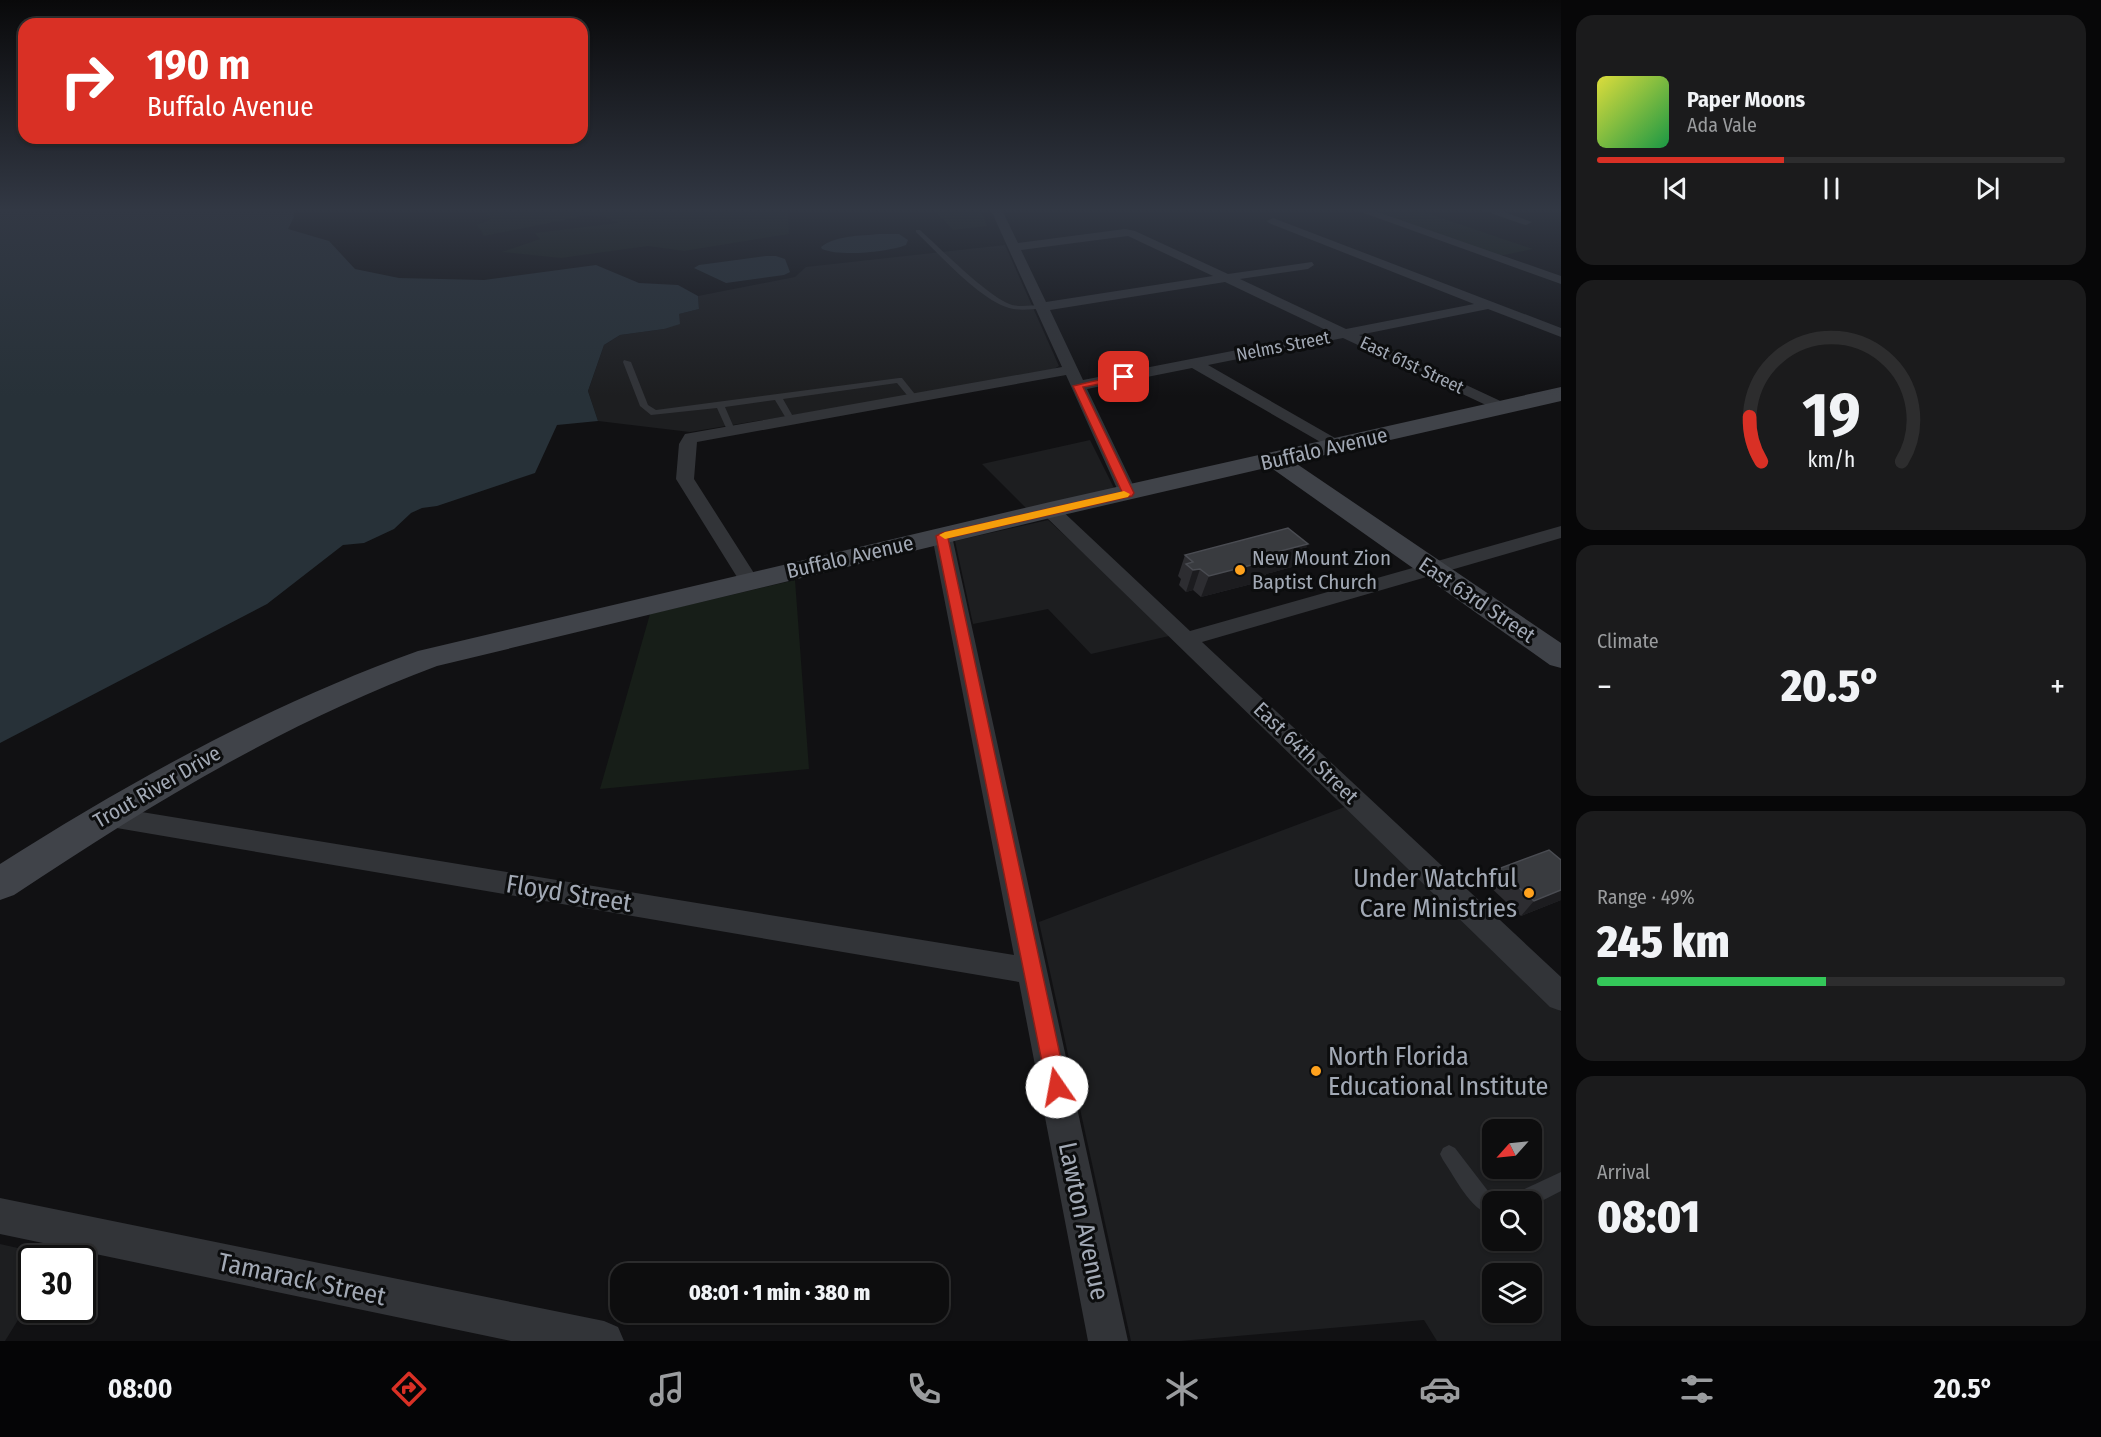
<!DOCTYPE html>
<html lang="en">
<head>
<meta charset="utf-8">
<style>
  body { margin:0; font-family:"Fira Sans Condensed",sans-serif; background:#1b1b1c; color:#f1f3f6; height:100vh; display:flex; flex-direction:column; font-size:22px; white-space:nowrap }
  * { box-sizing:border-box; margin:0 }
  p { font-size:20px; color:#9a9c9e }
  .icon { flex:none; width:33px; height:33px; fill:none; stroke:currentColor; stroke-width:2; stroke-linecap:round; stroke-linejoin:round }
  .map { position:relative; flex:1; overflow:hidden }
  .details { display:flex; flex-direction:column; gap:15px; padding:15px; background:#070708; width:540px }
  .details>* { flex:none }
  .banner { position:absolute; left:18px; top:18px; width:570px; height:126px; border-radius:18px; box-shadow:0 2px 4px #0004,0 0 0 2px #2d2d2e; background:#d93025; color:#fff; overflow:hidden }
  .needle { width:39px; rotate:243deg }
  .tools { position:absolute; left:1482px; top:1119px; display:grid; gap:12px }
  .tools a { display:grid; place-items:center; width:60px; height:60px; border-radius:12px; background:#0d0d0e; box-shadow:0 2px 4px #0004,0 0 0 2px #2d2d2e; font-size:30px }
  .speed { position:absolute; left:18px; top:1245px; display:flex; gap:12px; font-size:30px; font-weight:700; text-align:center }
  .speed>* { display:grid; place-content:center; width:78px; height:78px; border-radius:50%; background:#0d0d0e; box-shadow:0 2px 4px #0004,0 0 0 2px #2d2d2e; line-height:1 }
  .speed .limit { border:3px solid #111; border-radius:9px; background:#fff; color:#111 }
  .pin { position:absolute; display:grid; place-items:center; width:51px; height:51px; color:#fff; margin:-26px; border-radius:12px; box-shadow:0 3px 9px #0006 }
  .me { position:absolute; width:66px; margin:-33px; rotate:348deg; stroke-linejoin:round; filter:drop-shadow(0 0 4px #0008) }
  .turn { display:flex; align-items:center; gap:21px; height:126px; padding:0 30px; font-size:27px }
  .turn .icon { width:78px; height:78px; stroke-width:2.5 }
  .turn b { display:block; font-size:42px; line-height:51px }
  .big { font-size:45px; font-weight:800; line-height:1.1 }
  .details .card { flex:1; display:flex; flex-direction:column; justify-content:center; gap:9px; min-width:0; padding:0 21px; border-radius:18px; background:#1b1b1c }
  .details .dial { align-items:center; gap:0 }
  .dial svg { height:156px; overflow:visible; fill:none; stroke:#2d2d2e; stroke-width:7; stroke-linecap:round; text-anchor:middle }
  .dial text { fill:#f1f3f6; stroke:none }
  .song { display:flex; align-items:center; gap:18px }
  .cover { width:72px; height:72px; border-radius:9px; background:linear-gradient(135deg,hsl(60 70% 55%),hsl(140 70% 35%)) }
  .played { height:6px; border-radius:3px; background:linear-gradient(90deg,#d93025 40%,#2d2d2e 40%) }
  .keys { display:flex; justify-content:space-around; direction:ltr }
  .heat { display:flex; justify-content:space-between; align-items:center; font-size:33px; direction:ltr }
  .charge { height:9px; border-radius:4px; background:linear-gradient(90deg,#34c759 49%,#2d2d2e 0) }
  .trip { position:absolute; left:610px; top:1263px; width:339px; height:60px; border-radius:18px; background:#0d0d0e; box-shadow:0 2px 4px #0004,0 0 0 2px #2d2d2e; font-weight:800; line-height:60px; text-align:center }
  .menu { display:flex; height:96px; justify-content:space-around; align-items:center; background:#050506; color:#9a9c9e }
  .menu .icon { width:42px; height:42px }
  .menu .on { color:#d93025 }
  .menu b { font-size:27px; color:#f1f3f6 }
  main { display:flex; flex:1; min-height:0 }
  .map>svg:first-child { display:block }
  .built { fill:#1d1e20; fill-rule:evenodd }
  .green { fill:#171e18 }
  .water { fill:#273138 }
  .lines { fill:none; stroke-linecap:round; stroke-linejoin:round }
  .lane { fill:#323438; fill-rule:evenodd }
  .street { fill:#323438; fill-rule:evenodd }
  .secondary { fill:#404349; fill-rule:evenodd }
  .wall { fill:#2d2d31 }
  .shaded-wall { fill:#1c1c1f }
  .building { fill:#393b3f; stroke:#4a4c52; stroke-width:1.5 }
  .route { fill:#d93025; stroke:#8d1f18; stroke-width:1.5 }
  .slow { fill:#f59e0b }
  .poi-dot { fill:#ffa21d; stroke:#0c0d0e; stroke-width:2 }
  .labels { text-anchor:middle; stroke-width:6; stroke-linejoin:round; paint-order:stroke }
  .far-street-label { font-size:18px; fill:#a2a9b5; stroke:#0c0d0e }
  .street-label { font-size:21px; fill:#a2a9b5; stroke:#0c0d0e }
  .poi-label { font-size:21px; fill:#a2a9b5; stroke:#0c0d0e; text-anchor:start }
  .near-poi-label { font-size:26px; fill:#a2a9b5; stroke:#0c0d0e; text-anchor:end }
  .near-street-label { font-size:26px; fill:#a2a9b5; stroke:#0c0d0e }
</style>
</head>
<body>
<main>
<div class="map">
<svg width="1561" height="1341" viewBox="0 0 1561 1341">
  <rect width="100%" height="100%" fill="#111113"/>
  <path class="built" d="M1005 245 1059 366 1054 369 939 391 690 432 598 421 588 391 604 345 620 335 664 329 679 314 699 309 698 296 795 277 806 267Z
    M1090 440 1115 490 1028 510 982 464Z
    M1048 520 1109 576 1169 636 1091 654 1048 609 973 624 955 541Z
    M1350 805 1561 1012V1341H1437L1424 1320 1180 1341H1131L1039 922ZM1492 1130H1532V1168H1492ZM1492 1202H1532V1240H1492ZM1492 1274H1532V1312H1492Z
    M0 1244 58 1257 32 1258 31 1299 5 1341H0Z"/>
  <path class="green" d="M483 208H774L788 212 789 234 684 251 648 246 561 258 502 252 540 239 535 233 618 223 605 217 584 216 484 236 477 225 491 219Z
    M932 208H980L987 226 953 230Z
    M1361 208H1412L1533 249 1499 256Z
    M795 580 809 769 600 789 650 614Z"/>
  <path class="water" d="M0 208H293L294 217 288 229 329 241 355 269 399 278 484 280 596 265 639 283 678 285 698 296 699 309 679 314 680 324 664 329 620 335 604 345 588 391 598 421 557 425 535 473 437 506 422 508 411 513 394 529 364 543 343 545 267 604 0 743Z
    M879 234H899L908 240 906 245C888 252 840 257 822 249L821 247C836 235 861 236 879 234Z
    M766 256H776L785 259 790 272 784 275 726 283 694 268 699 265Z"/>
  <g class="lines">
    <path class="lane" d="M916 230H920C940 248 989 298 1012 305 1021 307 1032 305 1041 305L1045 307 1041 309C1031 309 1019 311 1009 308 979 299 939 254 916 232Z
      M624 360 631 362 648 405 656 410 899 378H902L918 398 911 400 897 383 783 399 795 420 791 423 787 420 775 400 725 407 735 430 731 433 727 430 717 408 651 415 640 406 623 362Z
      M1449 1145 1455 1148 1488 1191 1499 1200 1492 1202V1216C1470 1209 1456 1179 1443 1160L1440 1154 1443 1148Z
      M1561 1172V1191L1532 1206V1202H1510L1512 1195Z"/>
    <path class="street" d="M990 208H1001L1018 243 1125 229 1135 231 1228 274 1312 262 1314 265 1308 269 1240 279 1346 329 1474 304 1269 223 1267 221 1273 218 1561 328V337L1488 309 1359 335 1509 405 1511 408 1509 411 1503 413 1343 338 1208 365 1342 442 1344 446 1342 450 1336 451 1192 368 1087 389 1137 493 1134 497H1122L1119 493 1066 375 697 442 694 479 759 581 756 585H742L676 479 679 444 685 434 1062 367ZM1128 236 1213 276 1046 302 1021 250ZM1225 282 1330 332 1083 380 1050 310Z
      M1350 208H1366L1561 276V284Z
      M1476 208H1493L1532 222 1526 225 1522 224Z
      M1050 504 1057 506 1190 631 1561 526V538L1202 642 1561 977V1011L1550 1007 1043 514 1041 510 1043 506Z
      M942 530 949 532 952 536 1128 1341H1088L1019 982 105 826 96 823 92 816 96 809 105 806 1014 955 932 536 935 532Z
      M0 1198 604 1321 618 1327 624 1341H511L0 1234Z"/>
    <path class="secondary" d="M1561 387V401L1294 462 1561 643V668L1550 665 1270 467 1050 518 437 666C282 724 151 804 14 895L0 900V864C134 779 268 705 418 651L1050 502Z"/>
  </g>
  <path class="wall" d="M1185 555 1299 565 1266 574 1263 581 1201 597 1193 590 1186 592 1179 585 1181 579 1178 576Z
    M1561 860V900L1521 916 1487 884 1498 869Z"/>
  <path class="shaded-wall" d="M1308 544 1299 565 1266 574 1263 581 1201 597 1209 576 1265 555Z
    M1200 569 1193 590 1186 592 1193 570Z
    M1561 890V900L1521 916 1534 901Z"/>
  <path class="building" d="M1288 528 1308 544 1265 555 1271 560 1209 576 1200 569 1193 570 1186 564 1193 562 1185 555Z
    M1549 850 1561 860V890L1534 901 1498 869Z"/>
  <linearGradient id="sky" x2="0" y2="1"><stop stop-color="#09090a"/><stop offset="0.53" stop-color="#323844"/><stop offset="1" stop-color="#323844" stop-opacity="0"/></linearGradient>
  <rect width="1561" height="396" fill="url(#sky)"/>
  <path class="route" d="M1124 374 1127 375V379L1083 387 1134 493 1132 496 948 538 1067 1087 1064 1093 1057 1096 1050 1093 1047 1087 936 536 942 533 1122 492 1073 386Z"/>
  <path class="slow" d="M1124 491 1130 494 1128 497 945 539 939 535 945 532Z"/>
  <g class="poi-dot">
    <circle cx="1240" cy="570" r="6"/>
    <circle cx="1529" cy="893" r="6"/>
    <circle cx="1316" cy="1071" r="6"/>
  </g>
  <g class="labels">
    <g class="far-street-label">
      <text transform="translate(1283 346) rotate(-11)" y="6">Nelms Street</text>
      <text transform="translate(1412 365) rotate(25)" y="6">East 61st Street</text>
    </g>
    <g class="street-label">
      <text transform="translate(1324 449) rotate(-13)" y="7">Buffalo Avenue</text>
      <text transform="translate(850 557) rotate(-13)" y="7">Buffalo Avenue</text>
      <text transform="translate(1477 600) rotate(34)" y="7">East 63rd Street</text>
      <text transform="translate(1306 753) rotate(44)" y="7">East 64th Street</text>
      <text transform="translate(157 787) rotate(-30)" y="7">Trout River Drive</text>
    </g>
    <g class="poi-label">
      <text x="1252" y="565">New Mount Zion<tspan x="1252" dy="24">Baptist Church</tspan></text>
    </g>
    <g class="near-poi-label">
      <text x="1517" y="887">Under Watchful<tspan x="1517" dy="30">Care Ministries</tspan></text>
      <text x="1328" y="1065" text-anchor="start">North Florida<tspan x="1328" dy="30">Educational Institute</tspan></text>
    </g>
    <g class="near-street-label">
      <text transform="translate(569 893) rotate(9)" y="9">Floyd Street</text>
      <text transform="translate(1084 1221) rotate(78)" y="9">Lawton Avenue</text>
      <text transform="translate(302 1279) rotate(12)" y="9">Tamarack Street</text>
    </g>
  </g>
</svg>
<div class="tools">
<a><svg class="needle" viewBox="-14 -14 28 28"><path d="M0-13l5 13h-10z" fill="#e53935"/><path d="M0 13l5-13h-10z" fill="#9a9c9e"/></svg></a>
<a><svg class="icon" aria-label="search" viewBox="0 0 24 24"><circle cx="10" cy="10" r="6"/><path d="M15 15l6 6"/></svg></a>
<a><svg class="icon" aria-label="layers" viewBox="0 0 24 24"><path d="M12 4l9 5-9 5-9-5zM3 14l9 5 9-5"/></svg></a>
</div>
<div class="speed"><div class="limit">30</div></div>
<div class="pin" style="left:1124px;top:377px;background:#d93025"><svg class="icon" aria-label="arrive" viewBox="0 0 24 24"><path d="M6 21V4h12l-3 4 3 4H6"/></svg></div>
<svg class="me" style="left:1057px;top:1087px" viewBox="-20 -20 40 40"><circle r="19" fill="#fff"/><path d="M0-13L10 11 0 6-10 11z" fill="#d93025"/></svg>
<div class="trip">08:01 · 1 min · 380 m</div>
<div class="banner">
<div class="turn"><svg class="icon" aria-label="right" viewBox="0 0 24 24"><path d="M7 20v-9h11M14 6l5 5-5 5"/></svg><div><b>190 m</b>Buffalo Avenue</div></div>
</div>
</div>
<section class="details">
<div class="card">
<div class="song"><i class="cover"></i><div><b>Paper Moons</b><p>Ada Vale</p></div></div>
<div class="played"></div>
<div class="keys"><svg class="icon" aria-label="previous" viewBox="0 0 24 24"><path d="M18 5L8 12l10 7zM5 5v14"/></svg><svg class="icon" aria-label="pause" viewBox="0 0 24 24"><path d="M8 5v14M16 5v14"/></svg><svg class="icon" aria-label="next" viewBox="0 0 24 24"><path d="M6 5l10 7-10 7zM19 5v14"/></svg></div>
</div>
<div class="card dial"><svg viewBox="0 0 100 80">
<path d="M14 69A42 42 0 1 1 86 69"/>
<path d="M14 69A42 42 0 0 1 8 46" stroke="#d93025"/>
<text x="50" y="56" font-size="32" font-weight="700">19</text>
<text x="50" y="72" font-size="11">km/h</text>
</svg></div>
<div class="card"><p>Climate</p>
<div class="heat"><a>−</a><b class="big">20.5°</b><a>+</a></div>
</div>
<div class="card"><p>Range · 49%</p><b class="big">245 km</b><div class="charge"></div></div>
<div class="card"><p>Arrival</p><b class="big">08:01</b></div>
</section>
</main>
<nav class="menu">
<b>08:00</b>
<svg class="icon on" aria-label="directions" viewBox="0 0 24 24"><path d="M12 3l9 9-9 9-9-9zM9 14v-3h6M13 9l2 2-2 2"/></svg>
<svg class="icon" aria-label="music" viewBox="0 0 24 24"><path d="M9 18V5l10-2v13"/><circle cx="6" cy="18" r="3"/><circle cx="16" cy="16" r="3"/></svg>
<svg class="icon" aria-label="phone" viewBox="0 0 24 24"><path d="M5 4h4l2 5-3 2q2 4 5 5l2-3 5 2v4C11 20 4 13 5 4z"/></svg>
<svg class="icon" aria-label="climate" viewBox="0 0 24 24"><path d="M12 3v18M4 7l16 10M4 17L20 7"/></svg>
<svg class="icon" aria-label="car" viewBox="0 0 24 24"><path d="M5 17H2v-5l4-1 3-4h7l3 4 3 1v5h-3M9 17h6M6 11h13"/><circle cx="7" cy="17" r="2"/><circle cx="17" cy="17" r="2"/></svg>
<svg class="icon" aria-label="filters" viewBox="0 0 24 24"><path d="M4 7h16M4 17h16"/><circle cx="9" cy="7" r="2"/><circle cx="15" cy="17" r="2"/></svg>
<b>20.5°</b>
</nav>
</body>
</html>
